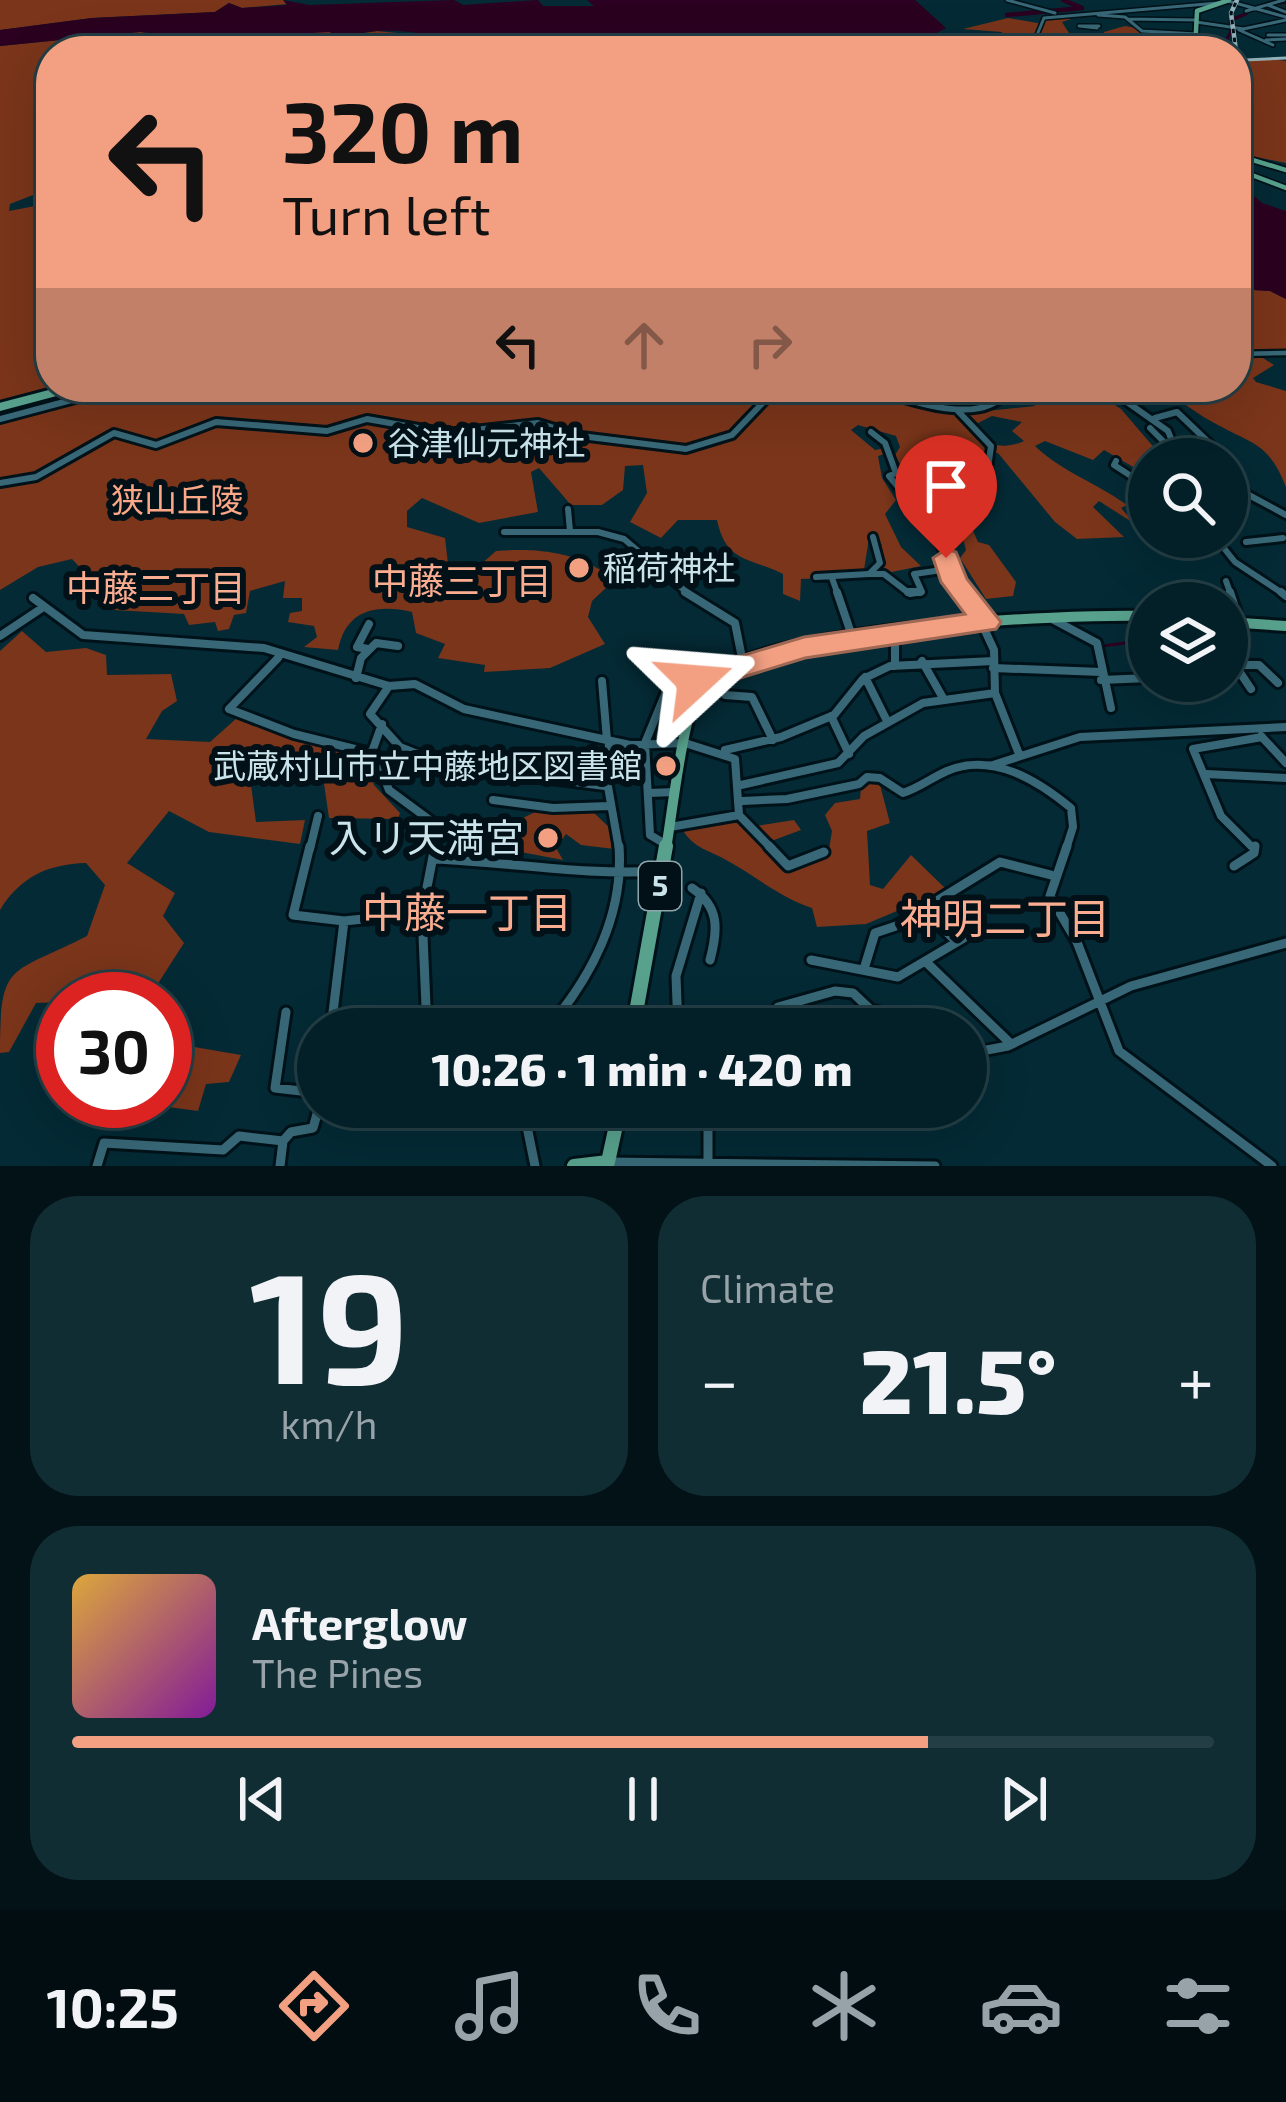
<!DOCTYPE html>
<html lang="en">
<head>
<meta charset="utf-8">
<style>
  body { margin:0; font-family:"Exo 2","Noto Sans JP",sans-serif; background:#112d34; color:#f1f3f6; height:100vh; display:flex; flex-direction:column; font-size:45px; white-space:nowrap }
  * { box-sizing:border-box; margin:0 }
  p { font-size:39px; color:#97a3a8 }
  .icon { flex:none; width:66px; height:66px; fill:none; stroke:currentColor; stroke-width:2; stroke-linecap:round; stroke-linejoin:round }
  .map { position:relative; height:1166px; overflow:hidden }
  .panel { display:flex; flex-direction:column; gap:30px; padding:30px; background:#021216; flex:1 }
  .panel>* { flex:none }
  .guide { position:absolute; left:36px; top:36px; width:1215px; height:366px; border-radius:48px; box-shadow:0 12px 48px #0002,0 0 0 3px #243e45; background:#f3a082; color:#111; overflow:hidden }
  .tools { position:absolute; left:1128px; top:438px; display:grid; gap:24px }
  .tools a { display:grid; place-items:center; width:120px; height:120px; border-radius:50%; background:#032028; box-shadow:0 12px 48px #0002,0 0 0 3px #243e45; font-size:60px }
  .speed { position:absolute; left:36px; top:972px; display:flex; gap:24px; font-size:60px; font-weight:700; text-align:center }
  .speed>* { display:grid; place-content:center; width:156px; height:156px; border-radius:50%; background:#032028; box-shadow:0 12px 48px #0002,0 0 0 3px #243e45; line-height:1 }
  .speed .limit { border:18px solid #d22; background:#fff; color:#111 }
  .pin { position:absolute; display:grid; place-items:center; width:102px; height:102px; color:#fff; margin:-123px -51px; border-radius:50% 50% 50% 0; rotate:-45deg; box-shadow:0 0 12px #0007 }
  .pin .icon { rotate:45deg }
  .me { position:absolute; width:132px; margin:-66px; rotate:71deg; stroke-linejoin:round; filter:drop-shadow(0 0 9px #0008) }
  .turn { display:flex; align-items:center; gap:42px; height:252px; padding:0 48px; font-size:54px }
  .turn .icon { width:156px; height:156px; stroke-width:2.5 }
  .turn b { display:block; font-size:84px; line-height:102px }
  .lanes { display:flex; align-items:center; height:114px; padding:0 48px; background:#0003; justify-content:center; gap:60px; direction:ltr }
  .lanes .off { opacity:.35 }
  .big { font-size:90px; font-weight:800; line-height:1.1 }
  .panel .widget { flex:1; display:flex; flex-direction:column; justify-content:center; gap:18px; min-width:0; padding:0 42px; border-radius:48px; background:#112d34 }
  .panel .dial { align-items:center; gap:0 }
  .dial b { font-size:156px; line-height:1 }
  .song { display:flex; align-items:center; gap:36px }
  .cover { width:144px; height:144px; border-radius:18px; background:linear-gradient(135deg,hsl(40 70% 55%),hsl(290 70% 35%)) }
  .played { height:12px; border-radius:6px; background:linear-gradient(90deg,#f3a082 75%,#243e45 75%) }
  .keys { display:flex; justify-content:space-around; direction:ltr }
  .heat { display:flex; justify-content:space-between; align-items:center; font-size:66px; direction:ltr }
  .panel .tiles { flex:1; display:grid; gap:30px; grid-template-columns:1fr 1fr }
  .widget:last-child { grid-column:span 2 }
  .trip { position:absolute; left:297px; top:1008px; width:690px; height:120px; border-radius:60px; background:#032028; box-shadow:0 12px 48px #0002,0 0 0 3px #243e45; font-weight:800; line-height:120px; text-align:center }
  .tabs { display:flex; height:192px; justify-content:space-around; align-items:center; background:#010d10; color:#97a3a8 }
  .tabs .icon { width:84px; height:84px }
  .tabs .current { color:#f3a082 }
  .tabs b { font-size:54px; color:#f1f3f6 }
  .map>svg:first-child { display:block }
  .green { fill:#7a351a }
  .water { fill:#2b0020 }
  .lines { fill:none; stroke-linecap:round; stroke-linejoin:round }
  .stream { stroke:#2b0020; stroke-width:3 }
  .river { stroke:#2b0020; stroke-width:4.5 }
  .minor-far4-casing { stroke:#001219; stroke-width:6 }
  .minor-far3-casing { stroke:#001219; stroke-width:9 }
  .minor-far2-casing { stroke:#001219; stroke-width:12 }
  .minor-far1-casing { stroke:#001219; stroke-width:14 }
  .minor-casing { stroke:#001219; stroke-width:15 }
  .major-far4-casing { stroke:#001219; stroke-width:8 }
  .major-far3-casing { stroke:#001219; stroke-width:10 }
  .major-far2-casing { stroke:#001219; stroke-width:14 }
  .major-far1-casing { stroke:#001219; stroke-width:16 }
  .major-casing { stroke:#001219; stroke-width:20 }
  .minor-far4 { stroke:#386877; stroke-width:3 }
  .minor-far3 { stroke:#386877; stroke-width:4.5 }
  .minor-far2 { stroke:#386877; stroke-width:6 }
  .minor-far1 { stroke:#386877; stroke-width:8 }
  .minor { stroke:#386877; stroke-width:9 }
  .major-far4 { stroke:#58a28d; stroke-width:4.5 }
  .major-far3 { stroke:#58a28d; stroke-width:6 }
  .major-far2 { stroke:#58a28d; stroke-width:8 }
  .major-far1 { stroke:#58a28d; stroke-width:10 }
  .major { stroke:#58a28d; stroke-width:14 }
  .tram { stroke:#94b0b9; stroke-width:3 }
  .rail-casing { stroke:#94b0b9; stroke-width:4.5 }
  .rail { stroke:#011117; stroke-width:3; stroke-dasharray:4.5; stroke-linecap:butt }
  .route { fill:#f3a082; stroke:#9e6854; stroke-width:3 }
  .poi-dot { fill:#f3a082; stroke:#011117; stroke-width:4.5 }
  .labels { text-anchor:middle; stroke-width:12; stroke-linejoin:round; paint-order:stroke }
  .shield { fill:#011117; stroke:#8ea5ac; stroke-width:3 }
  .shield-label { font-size:30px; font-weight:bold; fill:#cbe4ec }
  .poi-label { font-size:33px; fill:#cbe4ec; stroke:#011117; text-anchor:start }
  .park-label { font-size:33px; fill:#fca788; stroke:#011117 }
  .neighbourhood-label { font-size:36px; fill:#fbad91; stroke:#011117 }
  .near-poi-label { font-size:39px; fill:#cbe4ec; stroke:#011117; text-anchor:end }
  .near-neighbourhood-label { font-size:42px; fill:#fbad91; stroke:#011117 }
</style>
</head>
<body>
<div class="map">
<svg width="1286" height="1166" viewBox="0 0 1286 1166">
  <rect width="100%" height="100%" fill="#042a35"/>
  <path class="green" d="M0 0H283L288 4 242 8 229 3 215 12 92 18 0 30Z
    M1064 16 1071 19 1062 22 1074 41 1103 40 1104 32 1125 26 1194 39 1193 51C1166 51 1143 44 1115 43L1118 51H1045L1051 35 1003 38 1002 32 963 29 1008 18 1043 24V19Z
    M299 31 332 32 304 51H213L223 43Z
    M377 31 479 41 486 42 487 50 320 51 352 35Z
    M140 32 204 41 198 51H51V188L10 204 9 211 51 203V247L45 250H51V387H60L0 403V46Z
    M1266 58 1286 61V163L1236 153V95L1246 97 1252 84 1247 62Z
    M1236 289 1270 291 1286 299V349L1252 351 1274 365 1253 378 1256 382 1286 391V487C1269 444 1255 445 1218 425 1198 415 1180 400 1161 387L1195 394 1236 387Z
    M76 387H1002L998 396 953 409C976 433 990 456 1024 441L1012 431 1022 422 992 416 978 423 966 413 1035 406 1018 387H1103L1107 389 1094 392 1121 409 1163 458 1173 459H1149V469L1135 468 1104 450 1093 460 1045 441 1035 446C1062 472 1097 483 1127 505L1121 508 1135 524 1099 501 1093 507 1124 537 1077 539 1055 522 998 453 986 454 982 474 956 476 953 486 978 542 989 545 1016 582 1013 596 986 599 960 558 966 550 959 524 936 498 920 501 895 455 900 447 896 436 858 425 851 430 875 450 886 448 888 453 878 456 882 478 896 500 885 514 901 547 921 566 872 576 884 561 877 549 882 545 870 532 863 576 801 579 800 601 783 594V574C749 557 726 563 717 520H678L661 538 630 522 647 493 643 465 625 466 623 490 602 505H571L539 468 531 472 538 512 479 523 422 498 407 511V527L445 538 448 564 436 592 446 595 496 551C534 548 573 551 605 573L608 586 592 601 588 617 605 644 550 668 484 672 485 665 438 658 445 644 416 633 412 612C377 604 346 609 338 650L304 647 317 637 314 626 288 622 290 613 302 611V598H283L285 581 250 591 246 613 234 615 229 629 218 631 215 622 189 625 184 614 114 610 82 584 87 575 72 559 38 567 0 590V407Z
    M22 631 46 652 86 648 106 655 107 675 171 674 177 701 162 711 146 739 210 742 238 717 312 745 365 757 374 785 400 813 398 819 329 818 321 763 277 753 255 757 251 785 256 822 305 820 300 844 209 832 169 811 127 863 175 893 163 916 184 943 148 999 36 1003 9 1052 0 1053C0 960 9 976 87 936L105 885 86 863C48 864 20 877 0 910V651Z
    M870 781H879L890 823 867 831 870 885 883 889 911 855 947 890 866 924 817 927 812 908C779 897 757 877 728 861 708 849 695 850 682 829L740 819 750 827 794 820 801 830 766 843 788 869 828 855 832 831 825 815 835 803 860 799 861 787Z
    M539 810 592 811 613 831 614 849 581 845 566 834 556 848 563 860 510 850 499 830Z
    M165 1042 241 1055 229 1082 206 1084 198 1111 124 1101H165Z"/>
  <path class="water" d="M283 0 309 5 454 0 463 5 538 0 543 6H594L587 0H915L946 28 912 46 921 51H485L487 43 481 41C446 39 402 27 368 32 343 35 328 51 304 51L331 32 254 36 198 51 204 41 197 37 140 32 0 46V30L92 18 215 12 229 3 242 8 287 5Z
    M1236 180 1262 203 1286 211V299L1270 291 1236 289Z"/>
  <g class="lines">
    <path class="stream" d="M1270 5 1286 2
      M1222 48 1231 32 1230 20 1246 14
      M1227 627 1286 631
      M1102 646 1149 640"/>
    <path class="river" d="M1007 15 1082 8 1063 0"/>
    <g class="minor-far4-casing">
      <path id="minor-far4" d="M1007 0 1055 13
        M1228 1 1286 17
        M1268 5 1286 12
        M1246 11 1284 0
        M1098 15 1125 17 1142 31 1197 34
        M1128 19 1196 20
        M1196 22 1244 29
        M1097 28 1079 26H1099
        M1243 29 1286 20
        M1239 30 1273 45
        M1268 35H1286
        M1266 40 1286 39
        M998 51 1037 35 1044 18 1218 3"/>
    </g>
    <g class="minor-far3-casing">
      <path id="minor-far3" d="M1236 354 1286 353
        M867 387 886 393
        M1105 387 1114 393
        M97 393 121 387
        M769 393 783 387
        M1006 393 1010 387"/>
    </g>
    <g class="minor-far2-casing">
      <path id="minor-far2" d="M876 390C910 401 984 428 1008 390
        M1110 390 1168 431 1179 459
        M957 410 991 446 987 476
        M1155 418 1177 412 1226 459
        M0 419 109 390
        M1150 428 1176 454
        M871 432 885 443 896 473 889 476 932 529 965 595
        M1179 458 1226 459
        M1227 460 1247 494 1286 515
        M1116 461 1114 465 1131 476 1149 478
        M0 483 36 477 114 433 156 445 216 422 327 431 367 419 447 433 538 423 581 436 686 449 732 435 775 390
        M568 509 570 531
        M504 532H598L624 539 690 595
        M1215 537 1235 562 1285 595
        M1246 542 1283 538
        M867 574H884L910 594 922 592 914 574 949 569
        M816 577 869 574 880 563 873 537
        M832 578 838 595
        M1226 581 1231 595"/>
    </g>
    <g class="minor-far1-casing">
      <path id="minor-far1" d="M685 592 735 623 743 663
        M837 592 852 636
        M908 592H920
        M963 592 984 619
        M1230 592 1240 623
        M1281 592 1286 596
        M33 598 83 635 264 648 389 686 415 684 464 709 630 745 685 743 735 759 739 815 670 827
        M1054 620 1097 643 1111 708
        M981 622 994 650 995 693 1019 754
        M895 634V666
        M0 636 42 608
        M368 649 357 647 369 624
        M1227 653 1251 689
        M278 658 229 709 294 734 371 753
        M922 661 943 698
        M1235 665H1259L1278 683
        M993 668 1101 672
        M717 677 725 695 752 697 773 740
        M865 677 887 721
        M356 678 361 658 376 643 398 646
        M1101 680 1149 678
        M602 681 607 740
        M389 686 370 714 400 747 415 753 467 768 605 786
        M831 716 849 754
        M382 724 373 749 389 790 469 849
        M1261 736 1286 763
        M609 742 607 781 619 849
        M725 750 781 737 834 715 863 679 890 666 994 661
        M990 766 1080 737 1286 727
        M1206 774 1286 778
        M741 785 838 763 864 736 923 703 995 693
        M649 793 675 792
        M493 800 553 808 609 806
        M742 801 787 799 859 784 867 777 880 778 903 793C919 788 931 778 947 771 992 752 1037 780 1071 808L1073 827 1066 849
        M739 815 772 849
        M667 845 650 835 645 743 666 692 706 681
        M310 849 318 816
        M435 849 439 828
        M1254 849 1221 816 1193 749 1262 737"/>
    </g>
    <g class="minor-casing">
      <path id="minor" d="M310 846 293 915 344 921 422 913 435 846
        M466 846 479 856
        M769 846 788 866 824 852
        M1067 846 1050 896 1077 942 1119 1051 1272 1166
        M435 859C507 862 589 876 659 871
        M1234 866 1254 853 1255 846
        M692 888C720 907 718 930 710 960
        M924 910 956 941
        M422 913 427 1029
        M811 960 898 977 964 938
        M925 961 1011 1044
        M864 969 875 933 896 926 1000 862 1051 875
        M778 1007 835 991 853 993 871 1010 934 1023 939 1029
        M286 1012 275 1088 318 1093
        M331 1029 344 921
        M547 1029C591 978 624 915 619 846
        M678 1029 676 976 701 893
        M966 1054 1008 1046 1131 986 1286 943
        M523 1107 535 1166
        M708 1107V1164
        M608 1162 935 1166
        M97 1166 104 1143 223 1150 239 1136 283 1141 291 1132 313 1128 319 1107
        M280 1166 283 1141"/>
    </g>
    <g class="major-far4-casing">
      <path id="major-far4" d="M1195 51 1197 11 1229 0
        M1236 155 1286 170
        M1236 169 1286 188"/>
    </g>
    <g class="major-far3-casing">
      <path id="major-far3" d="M52 393 76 387"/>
    </g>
    <g class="major-far2-casing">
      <path id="major-far2" d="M0 407 64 390"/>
    </g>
    <g class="major-far1-casing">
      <path id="major-far1" d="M1227 622 1286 626
        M666 849C672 815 683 711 700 688 747 626 1069 614 1149 616"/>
    </g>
    <g class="major-casing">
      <path id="major" d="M633 1029 666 846
        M574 1166 608 1162 620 1107"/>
    </g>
    <use href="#minor-far4" class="minor-far4"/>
    <use href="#minor-far3" class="minor-far3"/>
    <use href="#minor-far2" class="minor-far2"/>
    <use href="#minor-far1" class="minor-far1"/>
    <use href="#minor" class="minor"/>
    <use href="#major-far4" class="major-far4"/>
    <use href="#major-far3" class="major-far3"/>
    <use href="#major-far2" class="major-far2"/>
    <use href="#major-far1" class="major-far1"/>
    <use href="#major" class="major"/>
    <path class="tram" d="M1245 81V60L1286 58"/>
    <g class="rail-casing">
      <path id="rail" d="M1236 51 1231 13 1237 0"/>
    </g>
    <use href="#rail" class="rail"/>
  </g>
  <path class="route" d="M946 549 956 552 967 579 1001 622 996 629 805 658 695 692 680 681 684 673 804 637 965 614 941 582 933 558Z"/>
  <g class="poi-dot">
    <circle cx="363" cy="443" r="12"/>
    <circle cx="579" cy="568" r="12"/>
    <circle cx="666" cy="766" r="12"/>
    <circle cx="548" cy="838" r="12"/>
  </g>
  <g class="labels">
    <rect class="shield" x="639" y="862" width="42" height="48" rx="9"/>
    <g class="shield-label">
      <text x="660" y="896">5</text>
    </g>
    <g class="poi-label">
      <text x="387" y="455">谷津仙元神社</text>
      <text x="603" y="580">稲荷神社</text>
      <text x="642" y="778" text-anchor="end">武蔵村山市立中藤地区図書館</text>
    </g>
    <g class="park-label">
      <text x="177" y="512">狭山丘陵</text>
    </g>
    <g class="neighbourhood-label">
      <text x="462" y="594">中藤三丁目</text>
      <text x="156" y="601">中藤二丁目</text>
    </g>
    <g class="near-poi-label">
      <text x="524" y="852">入リ天満宮</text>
    </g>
    <g class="near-neighbourhood-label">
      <text x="467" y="928">中藤一丁目</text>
      <text x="1005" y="934">神明二丁目</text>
    </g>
  </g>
</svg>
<div class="tools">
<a><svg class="icon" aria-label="search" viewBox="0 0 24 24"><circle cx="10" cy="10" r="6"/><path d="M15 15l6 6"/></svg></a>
<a><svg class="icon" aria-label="layers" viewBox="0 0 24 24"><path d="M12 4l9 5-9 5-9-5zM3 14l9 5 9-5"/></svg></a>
</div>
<div class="speed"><div class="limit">30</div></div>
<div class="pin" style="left:946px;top:558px;background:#d93025"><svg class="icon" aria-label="arrive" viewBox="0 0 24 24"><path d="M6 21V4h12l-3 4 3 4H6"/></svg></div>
<svg class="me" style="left:695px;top:681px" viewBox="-20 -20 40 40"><path d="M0-17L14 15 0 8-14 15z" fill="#f3a082" stroke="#fff" stroke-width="4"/></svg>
<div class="trip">10:26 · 1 min · 420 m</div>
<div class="guide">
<div class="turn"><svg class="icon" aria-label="left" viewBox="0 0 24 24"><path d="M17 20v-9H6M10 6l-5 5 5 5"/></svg><div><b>320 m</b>Turn left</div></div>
<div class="lanes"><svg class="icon" aria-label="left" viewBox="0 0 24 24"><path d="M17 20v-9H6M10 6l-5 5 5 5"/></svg><svg class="icon off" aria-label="ahead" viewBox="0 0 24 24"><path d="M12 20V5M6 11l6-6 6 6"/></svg><svg class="icon off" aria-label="right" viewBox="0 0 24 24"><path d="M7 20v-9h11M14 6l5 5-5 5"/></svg></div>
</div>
</div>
<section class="panel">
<div class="tiles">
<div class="widget dial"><b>19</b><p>km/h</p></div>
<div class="widget"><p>Climate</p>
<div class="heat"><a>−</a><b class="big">21.5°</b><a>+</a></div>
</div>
<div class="widget">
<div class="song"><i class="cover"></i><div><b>Afterglow</b><p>The Pines</p></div></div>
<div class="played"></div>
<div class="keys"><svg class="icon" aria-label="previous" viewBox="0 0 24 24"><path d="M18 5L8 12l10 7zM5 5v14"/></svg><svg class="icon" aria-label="pause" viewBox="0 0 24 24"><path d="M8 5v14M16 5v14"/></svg><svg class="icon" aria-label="next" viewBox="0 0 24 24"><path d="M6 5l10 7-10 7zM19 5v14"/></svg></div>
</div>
</div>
</section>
<nav class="tabs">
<b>10:25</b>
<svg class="icon current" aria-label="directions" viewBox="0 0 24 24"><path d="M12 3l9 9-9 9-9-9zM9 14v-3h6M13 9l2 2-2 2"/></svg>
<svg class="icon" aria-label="music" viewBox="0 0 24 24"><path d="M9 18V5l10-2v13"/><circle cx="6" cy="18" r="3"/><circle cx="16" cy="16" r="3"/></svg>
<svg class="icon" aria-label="phone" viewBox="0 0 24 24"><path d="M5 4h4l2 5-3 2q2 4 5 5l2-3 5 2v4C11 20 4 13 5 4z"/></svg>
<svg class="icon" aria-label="climate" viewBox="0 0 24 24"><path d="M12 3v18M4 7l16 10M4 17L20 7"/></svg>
<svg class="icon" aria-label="car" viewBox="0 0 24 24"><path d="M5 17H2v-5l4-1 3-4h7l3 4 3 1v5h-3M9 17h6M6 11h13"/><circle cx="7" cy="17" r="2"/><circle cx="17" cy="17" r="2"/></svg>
<svg class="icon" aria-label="filters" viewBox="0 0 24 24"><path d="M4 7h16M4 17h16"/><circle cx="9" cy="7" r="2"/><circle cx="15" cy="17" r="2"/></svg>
</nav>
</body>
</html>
